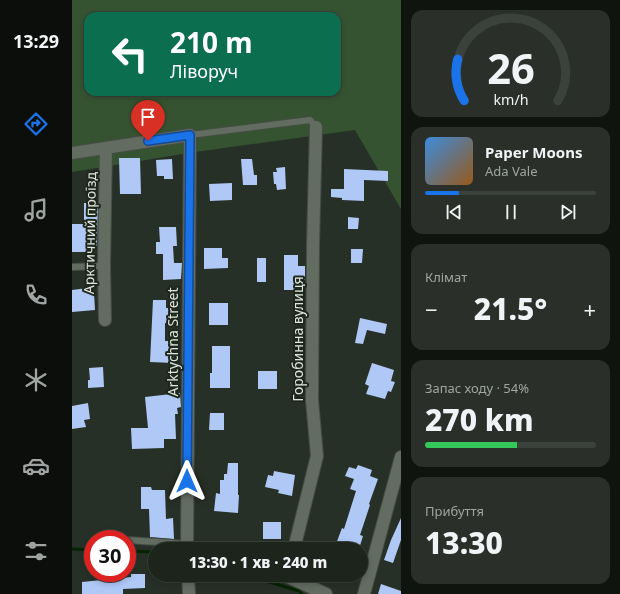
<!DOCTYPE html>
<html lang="uk">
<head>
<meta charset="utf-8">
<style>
  body { margin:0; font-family:"Noto Sans",sans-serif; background:#2a3029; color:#f1f3f6; height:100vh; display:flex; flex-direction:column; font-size:15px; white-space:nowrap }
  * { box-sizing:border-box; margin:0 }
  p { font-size:13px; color:#a0a4a3 }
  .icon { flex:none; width:22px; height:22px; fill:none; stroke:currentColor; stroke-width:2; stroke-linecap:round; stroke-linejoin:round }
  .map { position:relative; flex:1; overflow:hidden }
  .details { display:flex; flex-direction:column; gap:10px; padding:10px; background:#10140f; width:219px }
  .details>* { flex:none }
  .banner { position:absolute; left:12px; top:12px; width:257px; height:84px; border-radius:12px; box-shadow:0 2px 6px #0003,0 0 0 1px #3b413b; background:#0b6e4f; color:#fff; overflow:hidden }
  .speed { position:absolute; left:12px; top:530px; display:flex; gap:8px; font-size:20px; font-weight:700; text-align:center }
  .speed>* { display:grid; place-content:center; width:52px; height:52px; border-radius:50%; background:#1d241c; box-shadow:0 2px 6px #0003,0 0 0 1px #3b413b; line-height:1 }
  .speed .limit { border:6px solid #d22; background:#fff; color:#111 }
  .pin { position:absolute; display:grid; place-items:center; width:34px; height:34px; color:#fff; margin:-41px -17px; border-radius:50% 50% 50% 0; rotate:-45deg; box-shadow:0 0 4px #0007 }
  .pin .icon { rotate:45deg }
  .me { position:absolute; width:44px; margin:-22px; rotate:0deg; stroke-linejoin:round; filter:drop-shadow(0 0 3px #0008) }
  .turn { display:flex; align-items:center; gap:14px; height:84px; padding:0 20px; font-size:18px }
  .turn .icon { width:52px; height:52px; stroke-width:2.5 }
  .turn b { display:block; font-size:28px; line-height:34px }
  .big { font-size:30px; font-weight:800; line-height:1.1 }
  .details .tile { flex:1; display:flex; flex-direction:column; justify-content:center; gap:6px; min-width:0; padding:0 14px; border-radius:12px; background:#2a3029 }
  .details .dial { align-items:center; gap:0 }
  .dial svg { height:104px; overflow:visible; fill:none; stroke:#3b413b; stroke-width:7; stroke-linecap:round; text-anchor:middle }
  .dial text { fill:#f1f3f6; stroke:none }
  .song { display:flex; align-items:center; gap:12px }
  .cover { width:48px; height:48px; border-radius:6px; background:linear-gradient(135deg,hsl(210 70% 55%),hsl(30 70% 35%)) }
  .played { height:4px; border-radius:2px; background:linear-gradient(90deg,#1a73e8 20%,#3b413b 20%) }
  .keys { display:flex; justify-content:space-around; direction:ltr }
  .heat { display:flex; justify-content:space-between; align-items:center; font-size:22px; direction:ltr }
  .charge { height:6px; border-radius:3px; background:linear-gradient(90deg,#34c759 54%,#3b413b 0) }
  .trip { position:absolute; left:76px; top:542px; width:220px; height:40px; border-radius:20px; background:#1d241c; box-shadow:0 2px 6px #0003,0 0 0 1px #3b413b; font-weight:800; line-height:40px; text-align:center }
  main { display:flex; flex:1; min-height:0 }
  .tab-bar { display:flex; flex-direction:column; width:72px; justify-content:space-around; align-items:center; background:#0c0e0b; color:#a0a4a3 }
  .tab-bar .icon { width:28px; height:28px }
  .tab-bar .selected { color:#1a73e8 }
  .tab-bar b { font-size:18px; color:#f1f3f6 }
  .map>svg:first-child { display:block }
  .green { fill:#355331; fill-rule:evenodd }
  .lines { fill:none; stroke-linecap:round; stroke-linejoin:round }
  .stream { stroke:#052402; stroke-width:3 }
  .building { fill:#afc8f6 }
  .service-casing { stroke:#464d45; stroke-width:8 }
  .minor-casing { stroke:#464d45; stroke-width:14 }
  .service { stroke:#626c60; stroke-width:6 }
  .minor { stroke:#626c60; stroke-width:12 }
  .route-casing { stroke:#114b97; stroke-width:10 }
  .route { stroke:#1a73e8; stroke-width:7 }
  .labels { text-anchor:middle; stroke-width:4; stroke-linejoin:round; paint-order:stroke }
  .street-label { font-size:14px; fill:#dfe5de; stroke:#1e271c }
</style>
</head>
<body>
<main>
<nav class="tab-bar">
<b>13:29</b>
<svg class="icon selected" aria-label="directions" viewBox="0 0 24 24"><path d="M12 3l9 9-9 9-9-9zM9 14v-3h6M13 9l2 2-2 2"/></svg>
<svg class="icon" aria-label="music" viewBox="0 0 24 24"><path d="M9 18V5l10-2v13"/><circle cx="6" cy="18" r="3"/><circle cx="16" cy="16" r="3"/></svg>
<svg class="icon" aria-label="phone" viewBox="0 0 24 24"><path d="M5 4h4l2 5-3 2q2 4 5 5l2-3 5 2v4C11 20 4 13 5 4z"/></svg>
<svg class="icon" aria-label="climate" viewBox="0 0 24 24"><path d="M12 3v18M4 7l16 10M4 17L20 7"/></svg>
<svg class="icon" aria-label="car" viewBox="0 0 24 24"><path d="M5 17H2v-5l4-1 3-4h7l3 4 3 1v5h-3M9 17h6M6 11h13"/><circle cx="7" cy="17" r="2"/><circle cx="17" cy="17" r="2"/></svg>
<svg class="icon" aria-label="filters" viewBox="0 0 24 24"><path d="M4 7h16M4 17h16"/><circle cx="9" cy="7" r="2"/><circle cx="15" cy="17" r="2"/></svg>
</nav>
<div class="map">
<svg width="329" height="594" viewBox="0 0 329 594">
  <rect width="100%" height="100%" fill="#273026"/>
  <path class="green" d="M0 0H329V209L283 130 123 152 0 172ZM16 16H265V92H16Z"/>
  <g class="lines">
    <path class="stream" d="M0 549 21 550
      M55 551 83 552
      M174 575 227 591 230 594"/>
  </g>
  <path class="building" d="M47 158H68L69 194H48Z
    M100 159 101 179H92V176H85L84 160Z
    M169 159H180L182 175H185V185H171Z
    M213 167 214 189 205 190 204 184H202L201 172H205L204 168Z
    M272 169 316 171V181L292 180V201L270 200V198L259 197V189H272Z
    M160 183V200L138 201 137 184Z
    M12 203H26L25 246H15V252H0V224H12Z
    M276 217 287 218 286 229H276Z
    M87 227H104L105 246H101L102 263H110L109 279 91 280V254H84V242H88Z
    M132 248H150V258H156V268L132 269Z
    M279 249H291L290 263H279Z
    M212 255H226V266H233V280H226L227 290H212Z
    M185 258H194V282H185Z
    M16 288V293H22L23 310 0 312V290Z
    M81 300H94V308H102V323H93V341H102L101 363 78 362Z
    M137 303H156V325H137Z
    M288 318 315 324 313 334 295 330 291 344 283 343Z
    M140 346H158V388H138V373H140Z
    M300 363 322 370 319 381 323 382 319 392 316 391 313 399 294 394 297 386 293 384Z
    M31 367 32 387 16 388V380H18L17 368Z
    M186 371H205V389H186Z
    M108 393 109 407 105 408 106 414H103L104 439H92V448L60 449 59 428H76L73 397Z
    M16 403 18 419 12 420 14 427 0 429V406Z
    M138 413H152V430H137Z
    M156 463H166V495H167L166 513 142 511 144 493 148 494V480H152V474H155Z
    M286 465 300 470 298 476 306 479 297 504 298 505 288 535 291 536 287 549H278L264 544 270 528 272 529 284 491 278 489 282 479 273 476 277 467 284 469Z
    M202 471 223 475 220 496 206 493 207 490 193 487 196 475 201 476Z
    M69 487H79L80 490H93L94 519 101 518 102 539 78 537 77 509H69Z
    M329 518V540L321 563 312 560 319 540Z
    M191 522H209V539H191Z
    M59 574H73V588L51 589V594H10V582L59 577Z
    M309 584 329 591V594H306Z"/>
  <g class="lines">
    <g class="service-casing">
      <path id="service" d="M118 135 238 120 244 127
        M0 267 32 266
        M55 540 115 544"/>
    </g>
    <g class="minor-casing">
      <path id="minor" d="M0 153 118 135 115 549
        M33 320 32 266 34 148
        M222 549 245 456 240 400 241 245 244 127
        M116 575 117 594
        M212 575 254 594
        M292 594 329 457"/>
    </g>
    <use href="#service" class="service"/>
    <use href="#minor" class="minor"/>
  </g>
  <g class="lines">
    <g class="route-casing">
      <path id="route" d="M76 141 118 135 115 481"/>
    </g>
    <use href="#route" class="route"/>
  </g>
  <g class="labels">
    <g class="street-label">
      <text transform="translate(18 233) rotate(-89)" y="5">Арктичний проїзд</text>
      <text transform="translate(226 339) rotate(-90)" y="5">Горобинна вулиця</text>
      <text transform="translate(101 342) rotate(-90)" y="5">Arktychna Street</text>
    </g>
  </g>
</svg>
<div class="speed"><div class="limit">30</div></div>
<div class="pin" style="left:76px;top:141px;background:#d93025"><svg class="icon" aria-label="arrive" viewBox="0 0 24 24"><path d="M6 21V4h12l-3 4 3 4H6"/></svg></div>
<svg class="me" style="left:115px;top:481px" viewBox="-20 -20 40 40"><path d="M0-17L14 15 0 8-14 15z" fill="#1a73e8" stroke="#fff" stroke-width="4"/></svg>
<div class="trip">13:30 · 1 хв · 240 m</div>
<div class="banner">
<div class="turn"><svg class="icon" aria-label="left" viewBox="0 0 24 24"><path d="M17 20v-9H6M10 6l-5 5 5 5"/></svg><div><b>210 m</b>Ліворуч</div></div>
</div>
</div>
<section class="details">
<div class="tile dial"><svg viewBox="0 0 100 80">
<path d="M14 69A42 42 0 1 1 86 69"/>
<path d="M14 69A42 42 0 0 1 9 37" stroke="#1a73e8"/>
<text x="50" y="56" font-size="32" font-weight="700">26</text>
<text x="50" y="72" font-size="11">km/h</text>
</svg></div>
<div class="tile">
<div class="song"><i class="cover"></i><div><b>Paper Moons</b><p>Ada Vale</p></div></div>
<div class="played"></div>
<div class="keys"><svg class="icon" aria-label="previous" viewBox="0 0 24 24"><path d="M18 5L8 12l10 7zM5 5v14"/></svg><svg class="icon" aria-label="pause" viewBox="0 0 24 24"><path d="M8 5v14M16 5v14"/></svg><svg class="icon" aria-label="next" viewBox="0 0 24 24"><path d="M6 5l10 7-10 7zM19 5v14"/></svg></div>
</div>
<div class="tile"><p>Клімат</p>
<div class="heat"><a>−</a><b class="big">21.5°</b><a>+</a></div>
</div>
<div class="tile"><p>Запас ходу · 54%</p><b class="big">270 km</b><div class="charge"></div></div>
<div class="tile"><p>Прибуття</p><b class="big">13:30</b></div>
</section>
</main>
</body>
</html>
